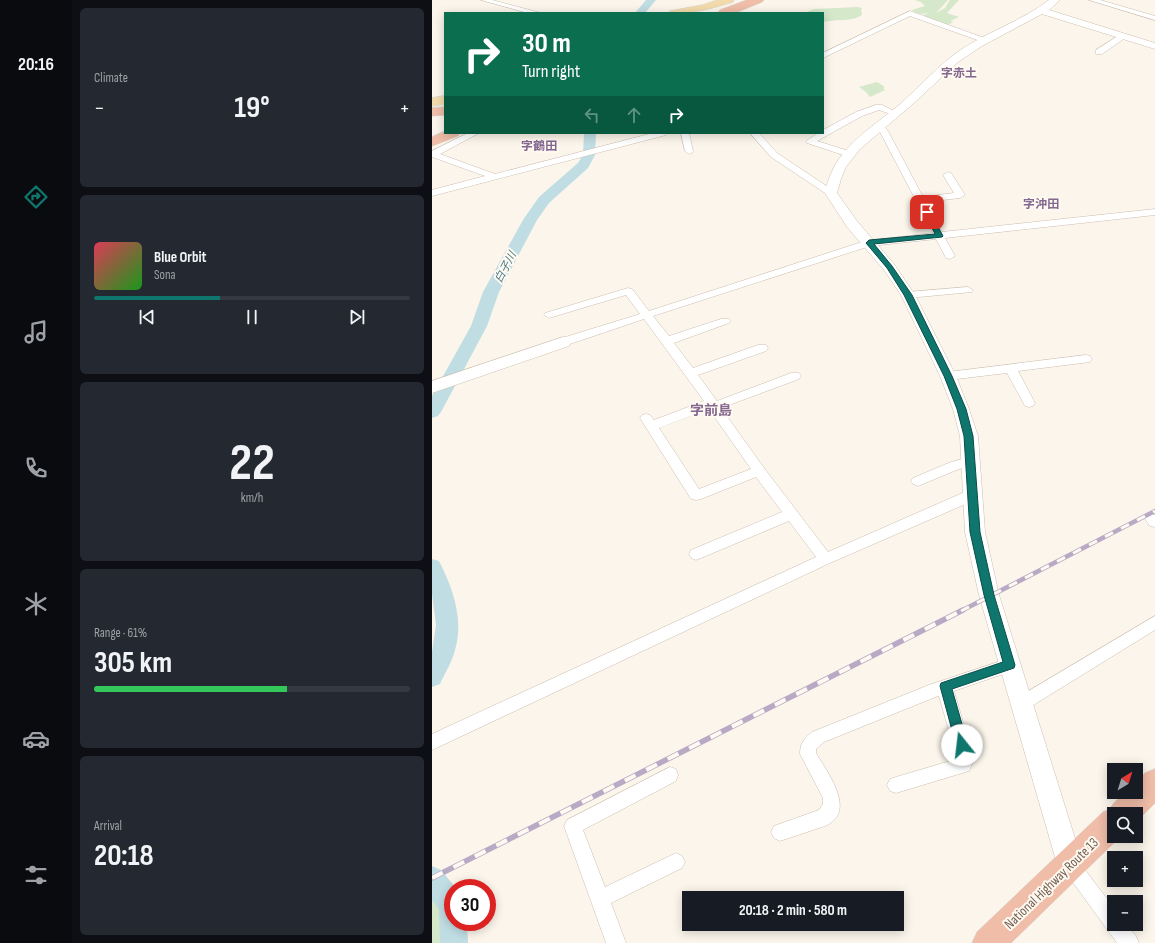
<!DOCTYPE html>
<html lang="en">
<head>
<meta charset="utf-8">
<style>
  body { margin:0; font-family:"Sofia Sans Condensed","Noto Sans JP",sans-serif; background:#242831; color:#f1f3f6; height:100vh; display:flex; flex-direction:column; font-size:15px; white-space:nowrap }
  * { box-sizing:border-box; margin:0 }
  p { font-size:13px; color:#9ea1a6 }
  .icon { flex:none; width:22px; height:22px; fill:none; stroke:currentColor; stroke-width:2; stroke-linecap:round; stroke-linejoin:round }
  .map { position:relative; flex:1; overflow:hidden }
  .panel { display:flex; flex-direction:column; gap:8px; padding:8px; background:#0d0f14; width:360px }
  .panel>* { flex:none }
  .banner { position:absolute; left:12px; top:12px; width:380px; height:122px; border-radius:0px; box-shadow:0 2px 10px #0003; background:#0b6e4f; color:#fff; overflow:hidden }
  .needle { width:26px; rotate:38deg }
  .buttons { position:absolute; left:675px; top:763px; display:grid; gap:8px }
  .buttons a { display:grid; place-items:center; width:36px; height:36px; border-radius:0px; background:#171b24; box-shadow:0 2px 10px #0003; font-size:20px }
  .speed { position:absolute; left:12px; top:879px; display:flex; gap:8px; font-size:20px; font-weight:700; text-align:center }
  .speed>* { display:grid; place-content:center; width:52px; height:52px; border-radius:50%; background:#171b24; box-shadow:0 2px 10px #0003; line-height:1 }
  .speed .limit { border:6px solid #d22; background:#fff; color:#111 }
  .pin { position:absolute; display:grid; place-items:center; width:34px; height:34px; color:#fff; margin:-17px; border-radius:8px; box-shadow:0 2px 6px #0006 }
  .me { position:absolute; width:44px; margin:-22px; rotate:344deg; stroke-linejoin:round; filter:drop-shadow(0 0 3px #0008) }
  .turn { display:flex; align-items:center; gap:14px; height:84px; padding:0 12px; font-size:18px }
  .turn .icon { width:52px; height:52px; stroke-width:2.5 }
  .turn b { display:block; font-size:28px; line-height:34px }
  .lanes { display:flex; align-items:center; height:38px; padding:0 12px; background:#0003; justify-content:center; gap:20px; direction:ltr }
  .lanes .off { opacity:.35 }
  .big { font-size:30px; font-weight:700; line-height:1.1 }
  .panel .tile { flex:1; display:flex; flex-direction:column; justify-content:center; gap:6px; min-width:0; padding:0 14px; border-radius:6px; background:#242831 }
  .panel .dial { align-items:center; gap:0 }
  .dial b { font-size:52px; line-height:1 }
  .song { display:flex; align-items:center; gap:12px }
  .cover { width:48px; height:48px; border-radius:6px; background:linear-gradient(135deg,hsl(350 70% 55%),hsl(120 70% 35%)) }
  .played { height:4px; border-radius:2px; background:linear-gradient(90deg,#0f766e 40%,#363941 40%) }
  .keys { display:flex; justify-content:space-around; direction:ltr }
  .heat { display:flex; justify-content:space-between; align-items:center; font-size:22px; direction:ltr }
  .charge { height:6px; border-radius:3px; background:linear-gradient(90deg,#34c759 61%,#363941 0) }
  .trip { position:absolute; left:250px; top:891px; width:222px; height:40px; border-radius:0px; background:#171b24; box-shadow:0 2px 10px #0003; font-weight:700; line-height:40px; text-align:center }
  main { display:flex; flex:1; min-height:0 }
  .tabs { display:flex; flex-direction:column; width:72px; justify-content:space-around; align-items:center; background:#090b0e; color:#9ea1a6 }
  .tabs .icon { width:28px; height:28px }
  .tabs .selected { color:#0f766e }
  .tabs b { font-size:18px; color:#f1f3f6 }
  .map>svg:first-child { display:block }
  .green { fill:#d5e8ca }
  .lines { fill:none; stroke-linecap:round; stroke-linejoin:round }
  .river { fill:#c0dde3; fill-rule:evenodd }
  .street-casing { stroke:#cdbeb1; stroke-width:1 }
  .secondary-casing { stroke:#cfbfaf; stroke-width:1 }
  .primary-casing { stroke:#d8d2ce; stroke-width:1 }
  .highway-casing { stroke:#d8d2ce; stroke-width:1 }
  .street { fill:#fff; fill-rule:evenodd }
  .secondary { fill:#fff; fill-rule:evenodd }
  .primary { fill:#f3daaa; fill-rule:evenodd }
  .highway { fill:#efbda8; fill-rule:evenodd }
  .rail-far1-casing { stroke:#b9a9c5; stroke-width:4.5 }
  .rail-casing { stroke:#b9a9c5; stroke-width:5.5 }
  .rail-far1 { stroke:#fef9f1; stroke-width:3; stroke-dasharray:9; stroke-linecap:butt }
  .rail { stroke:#fef9f1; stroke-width:4; stroke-dasharray:12; stroke-linecap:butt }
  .route { fill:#0f766e; stroke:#0a4d48 }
  .labels { text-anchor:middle; stroke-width:4; stroke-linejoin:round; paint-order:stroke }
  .far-water-label { font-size:11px; font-style:italic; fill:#4b7a85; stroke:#fef9f1 }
  .far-quarter-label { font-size:12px; font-weight:bold; fill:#84688f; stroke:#fef9f1 }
  .quarter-label { font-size:14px; font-weight:bold; fill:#84688f; stroke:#fef9f1 }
  .near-street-label { font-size:14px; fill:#745e50; stroke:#fef9f1 }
</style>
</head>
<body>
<main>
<nav class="tabs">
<b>20:16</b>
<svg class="icon selected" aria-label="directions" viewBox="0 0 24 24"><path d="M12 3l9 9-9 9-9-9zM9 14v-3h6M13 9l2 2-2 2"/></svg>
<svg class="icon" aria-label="music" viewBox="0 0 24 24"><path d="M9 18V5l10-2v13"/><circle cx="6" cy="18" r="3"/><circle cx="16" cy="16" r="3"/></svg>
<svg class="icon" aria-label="phone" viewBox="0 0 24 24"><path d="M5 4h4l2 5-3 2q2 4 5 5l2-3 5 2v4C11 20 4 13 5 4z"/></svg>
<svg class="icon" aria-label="climate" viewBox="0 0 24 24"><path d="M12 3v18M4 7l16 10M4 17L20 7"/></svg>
<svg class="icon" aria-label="car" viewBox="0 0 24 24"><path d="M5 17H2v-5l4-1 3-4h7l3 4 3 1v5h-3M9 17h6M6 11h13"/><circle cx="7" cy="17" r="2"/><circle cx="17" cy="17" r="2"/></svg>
<svg class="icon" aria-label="filters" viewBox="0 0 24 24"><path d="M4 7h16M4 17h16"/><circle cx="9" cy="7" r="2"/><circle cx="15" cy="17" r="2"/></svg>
</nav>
<section class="panel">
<div class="tile"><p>Climate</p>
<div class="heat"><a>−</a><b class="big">19°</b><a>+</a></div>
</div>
<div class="tile">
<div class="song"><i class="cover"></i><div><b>Blue Orbit</b><p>Sona</p></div></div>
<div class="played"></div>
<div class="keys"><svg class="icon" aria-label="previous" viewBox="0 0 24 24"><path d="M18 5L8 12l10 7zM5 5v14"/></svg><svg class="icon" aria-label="pause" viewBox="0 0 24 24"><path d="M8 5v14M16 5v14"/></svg><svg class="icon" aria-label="next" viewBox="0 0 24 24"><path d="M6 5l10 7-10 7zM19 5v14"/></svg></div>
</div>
<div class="tile dial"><b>22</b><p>km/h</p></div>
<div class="tile"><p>Range · 61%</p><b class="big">305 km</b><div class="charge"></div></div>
<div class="tile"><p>Arrival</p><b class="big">20:18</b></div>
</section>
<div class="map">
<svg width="723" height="943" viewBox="0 0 723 943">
  <rect width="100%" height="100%" fill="#fbf5eb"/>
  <path class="green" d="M483 0H516L504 13 513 8 518 0H527L515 13 527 17 518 21 521 22 514 26 491 15 498 13C492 14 484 15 480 10L493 6 489 2Z
    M426 7 430 8 429 10 430 15C420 22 403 19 391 22V13H372L382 9Z
    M445 82 453 87 451 88 453 90 438 97 434 92 427 87Z
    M0 890 12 921 14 943H0Z"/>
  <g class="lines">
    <path class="river" d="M214 0H224L213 13H203Z
      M152 133H164L163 155 156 168 117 203 105 220 67 292 55 326 9 412 6 416 0 418V396L39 326 51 292 91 220 107 197 146 163 151 155Z
      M0 559 7 561C21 588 32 620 23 650 20 662 13 673 8 684L0 687V652L4 625 0 594Z
      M0 866 9 870 24 888H21V922H35L36 943H8L7 909 0 900Z"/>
    <g class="street-casing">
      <path id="street" d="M49 0H60L109 13H96Z
        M657 0H668L723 16V20Z
        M478 11 558 40 554 42H551L478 16 391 58V53Z
        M689 34H692L696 36 670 54H664V50Z
        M444 105H450L468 114 464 116 447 110 430 116 385 141 420 152 421 154 420 156H414L375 143 374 141 386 133H391V130L424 112Z
        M448 124 451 125 456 131 491 197 522 193 511 175 516 172 519 173 533 195 528 198 494 202 510 232 723 209V215L513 238 523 256 518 259 514 258 504 239 438 246 221 316 237 336 289 319H297L299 321 297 323 242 343 261 368 326 345H334L336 348 334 351 266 375 285 401 359 373H367L369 376 367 379 289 408 332 468 396 552 535 491 540 490 545 491 547 495 545 499 398 563 0 750V734L384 557 357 521 269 558 264 560 259 558 257 554 259 550 350 512 324 477 269 499 264 500 259 499 208 418 210 415 214 414 218 415 222 420 272 401 212 319 135 345H127L125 342 127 339 208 314 194 295 117 318 112 315 113 313 196 288 200 289 217 311 433 241 501 233 448 132 444 127ZM277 409 319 469 267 489 227 428Z
        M36 133H47L8 154 63 174 221 133H235L234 135 0 196V190L53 176 0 157V151Z
        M249 133H257L261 151 260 153 257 154 253 151Z
        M318 133H327L345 153 402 191 404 193 402 195H396L339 157Z
        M536 287 541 290 540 292 476 298 471 295 476 292Z
        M654 355 658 356 660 359 658 362 586 371 603 403 601 406 597 407 593 406 575 373 516 380 512 379 510 376 512 373 516 372Z
        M538 457 543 459 544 462 543 465 527 469 486 486 481 484 479 481 481 478 519 462Z
        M720 514 723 515V527L718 526 713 519 715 515Z
        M723 616V630L595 709 589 711 583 709 581 704 583 699Z
        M578 658 583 660 586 665 583 670 522 691 542 760 537 771 464 793 458 791 455 785 458 779 464 777 525 759 507 696H506L392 742 384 749V753C395 772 426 812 393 826L348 841 342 838 339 832 342 826 387 810 391 804V798L368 754C368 743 372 739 380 732L497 685Z
        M238 767 244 769 246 775 244 781 151 830 173 887 244 853 250 856 253 862 250 868 179 903 194 943H174L132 826 135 820Z
        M638 855 644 858 682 908V924H694L704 936 707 943H685L632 870 629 864 632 858Z"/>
    </g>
    <g class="secondary-casing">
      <path id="secondary" d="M617 0H628L617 10 723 43V49L610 14 550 46 526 62 482 103 427 150 414 167 409 179 405 193 425 221 462 264 483 295 524 376 537 409 546 436 553 532 567 595 651 864 647 873 638 877 629 873 625 864 547 595 533 532 528 436 521 409 508 376 469 295 452 270 415 227 393 193C396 179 401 166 410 155 425 135 448 121 467 105 488 87 507 64 530 49 558 31 591 20 617 0Z
        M131 337 137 338 139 342 137 346 0 393V381Z"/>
    </g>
    <g class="primary-casing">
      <path id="primary" d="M286 0H302L301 2C275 10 263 13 237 13L238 11 270 5Z
        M13 96V104L0 106V98Z"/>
    </g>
    <g class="highway-casing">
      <path id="highway" d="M315 0H332L330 2 303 13H286L288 10Z
        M13 107V115L0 116V108Z
        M13 131V133H28L26 136 0 146V137Z
        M723 769V803L704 822V814H682V836H689L579 943H540L545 932 671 812 678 809 681 804 693 792H704V782L713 773Z"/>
    </g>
    <use href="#street" class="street"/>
    <use href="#secondary" class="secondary"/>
    <use href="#primary" class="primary"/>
    <use href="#highway" class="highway"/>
    <g class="rail-far1-casing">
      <path id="rail-far1" d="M529 611 723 511"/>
    </g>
    <g class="rail-casing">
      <path id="rail" d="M0 878 531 610"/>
    </g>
    <use href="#rail-far1" class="rail-far1"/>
    <use href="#rail" class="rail"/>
  </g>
  <path class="route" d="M495 210 498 212 511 236 510 237 442 244 460 266 480 295 520 376 534 409 541 436 548 532 562 595 583 665 582 668 520 689 536 745 534 749 530 751 526 749 524 745 508 686 509 683 571 662 552 595 538 532 532 436 525 409 512 376 472 295 455 268 434 243 437 240 503 234 492 212Z"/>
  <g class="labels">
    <g class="far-water-label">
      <text transform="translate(73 267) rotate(-62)" y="4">白子川</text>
    </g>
    <g class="far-quarter-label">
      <text x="527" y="77">字赤土</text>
      <text x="107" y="150">字鶴田</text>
      <text x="609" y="208">字沖田</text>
    </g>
    <g class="quarter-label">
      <text x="279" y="415">字前島</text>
    </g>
    <g class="near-street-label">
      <text transform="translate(619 883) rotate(-44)" y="5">National Highway Route 13</text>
    </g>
  </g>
</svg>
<div class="buttons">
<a><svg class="needle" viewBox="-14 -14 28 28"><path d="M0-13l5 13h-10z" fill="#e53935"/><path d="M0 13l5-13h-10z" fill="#9ea1a6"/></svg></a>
<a><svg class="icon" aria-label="search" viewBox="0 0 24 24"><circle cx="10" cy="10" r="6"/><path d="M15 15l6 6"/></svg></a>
<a>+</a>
<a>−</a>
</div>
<div class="speed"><div class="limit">30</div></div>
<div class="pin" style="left:495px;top:212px;background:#d93025"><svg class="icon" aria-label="arrive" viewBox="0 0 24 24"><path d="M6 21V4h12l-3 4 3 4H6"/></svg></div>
<svg class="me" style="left:530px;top:745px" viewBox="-20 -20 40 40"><circle r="19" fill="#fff"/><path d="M0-13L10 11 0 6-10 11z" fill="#0f766e"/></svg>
<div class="trip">20:18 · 2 min · 580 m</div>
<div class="banner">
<div class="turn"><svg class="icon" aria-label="right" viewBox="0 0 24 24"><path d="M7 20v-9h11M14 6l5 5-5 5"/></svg><div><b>30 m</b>Turn right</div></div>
<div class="lanes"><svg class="icon off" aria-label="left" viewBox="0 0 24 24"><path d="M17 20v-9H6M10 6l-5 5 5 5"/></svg><svg class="icon off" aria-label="ahead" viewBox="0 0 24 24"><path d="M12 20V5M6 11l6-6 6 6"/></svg><svg class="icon" aria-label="right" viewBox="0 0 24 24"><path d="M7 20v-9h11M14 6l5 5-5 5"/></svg></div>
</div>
</div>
</main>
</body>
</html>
